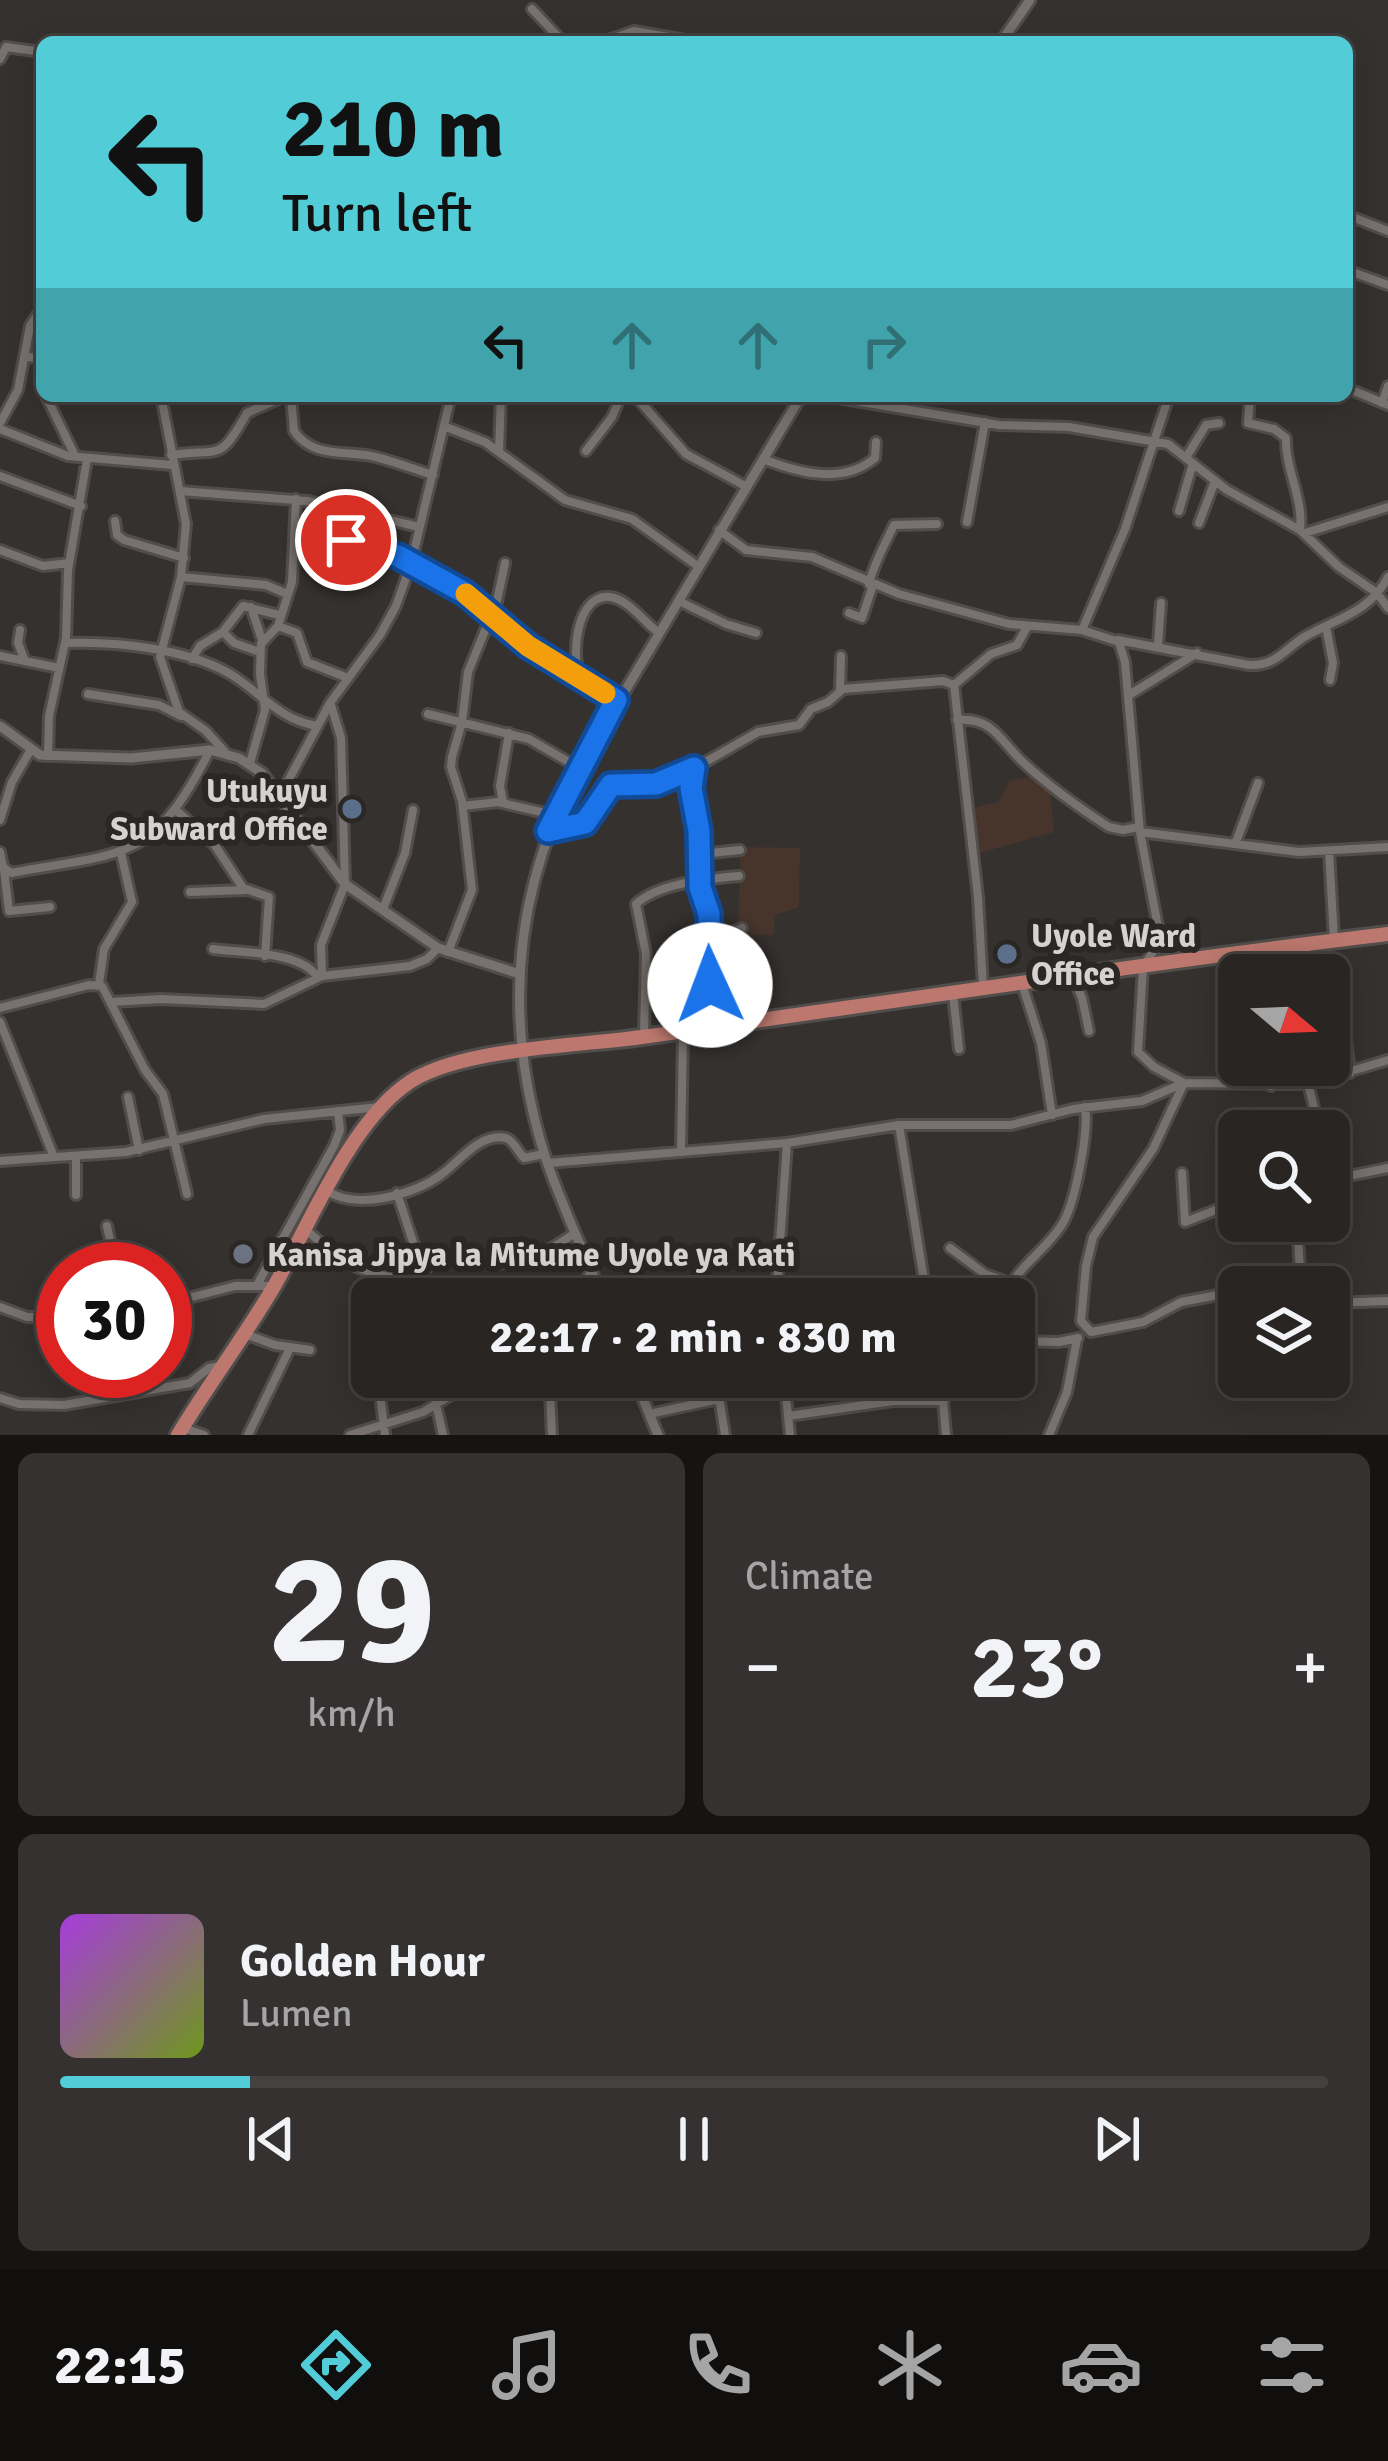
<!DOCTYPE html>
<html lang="en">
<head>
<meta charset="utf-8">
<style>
  body { margin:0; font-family:Signika,sans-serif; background:#343130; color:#f1f3f6; height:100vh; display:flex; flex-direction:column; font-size:45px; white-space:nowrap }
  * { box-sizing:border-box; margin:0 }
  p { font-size:39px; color:#a5a5a6 }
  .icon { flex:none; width:66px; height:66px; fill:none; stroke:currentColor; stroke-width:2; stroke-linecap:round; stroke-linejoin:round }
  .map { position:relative; height:1435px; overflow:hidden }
  .panel { display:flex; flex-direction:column; gap:18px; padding:18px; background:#161413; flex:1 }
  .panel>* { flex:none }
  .banner { position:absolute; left:36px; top:36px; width:1317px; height:366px; border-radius:18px; box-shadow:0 6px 30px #0003,0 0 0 3px #444241; background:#52ccd6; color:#111; overflow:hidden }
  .needle { width:78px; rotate:109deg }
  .controls { position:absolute; left:1218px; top:954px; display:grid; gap:24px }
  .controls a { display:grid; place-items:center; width:132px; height:132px; border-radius:18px; background:#282523; box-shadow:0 6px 30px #0003,0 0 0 3px #444241; font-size:60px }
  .speed { position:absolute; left:36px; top:1242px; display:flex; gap:24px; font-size:60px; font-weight:700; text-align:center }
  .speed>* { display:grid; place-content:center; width:156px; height:156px; border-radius:50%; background:#282523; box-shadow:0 6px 30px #0003,0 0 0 3px #444241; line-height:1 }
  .speed .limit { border:18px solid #d22; background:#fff; color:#111 }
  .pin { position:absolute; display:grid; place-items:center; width:102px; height:102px; color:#fff; margin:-51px; border:6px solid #fff; border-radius:50%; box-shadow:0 3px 12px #0007 }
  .me { position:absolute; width:132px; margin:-66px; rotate:358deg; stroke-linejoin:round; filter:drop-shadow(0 0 9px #0008) }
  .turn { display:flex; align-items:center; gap:42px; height:252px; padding:0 48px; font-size:54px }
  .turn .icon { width:156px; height:156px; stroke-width:2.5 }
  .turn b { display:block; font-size:84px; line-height:102px }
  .lanes { display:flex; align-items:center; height:114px; padding:0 48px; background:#0003; justify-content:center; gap:60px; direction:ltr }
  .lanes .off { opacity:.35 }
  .big { font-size:90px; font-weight:700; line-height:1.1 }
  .panel .tile { flex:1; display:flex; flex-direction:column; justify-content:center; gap:18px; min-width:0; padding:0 42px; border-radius:18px; background:#343130 }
  .panel .dial { align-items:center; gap:0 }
  .dial b { font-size:156px; line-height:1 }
  .song { display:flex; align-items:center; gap:36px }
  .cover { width:144px; height:144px; border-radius:18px; background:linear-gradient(135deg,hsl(280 70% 55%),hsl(80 70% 35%)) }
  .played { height:12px; border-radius:6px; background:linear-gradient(90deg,#52ccd6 15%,#444241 15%) }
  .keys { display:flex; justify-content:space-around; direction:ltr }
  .heat { display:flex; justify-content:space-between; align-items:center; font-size:66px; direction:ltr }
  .panel .tiles { flex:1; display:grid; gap:18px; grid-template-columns:1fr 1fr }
  .tile:last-child { grid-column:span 2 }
  .trip { position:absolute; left:351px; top:1278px; width:684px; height:120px; border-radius:18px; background:#282523; box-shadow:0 6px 30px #0003,0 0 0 3px #444241; font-weight:700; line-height:120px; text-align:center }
  .tabs { display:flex; height:192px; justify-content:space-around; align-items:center; background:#100f0e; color:#a5a5a6 }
  .tabs .icon { width:84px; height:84px }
  .tabs .active { color:#52ccd6 }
  .tabs b { font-size:54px; color:#f1f3f6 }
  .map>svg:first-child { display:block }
  .education { fill:#47352c }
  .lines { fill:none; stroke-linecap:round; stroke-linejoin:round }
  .minor-casing { stroke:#514d4b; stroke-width:14 }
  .tertiary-casing { stroke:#514d4b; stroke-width:15 }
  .trunk-casing { stroke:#514d4b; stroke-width:20 }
  .minor { stroke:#77716f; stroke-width:8 }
  .tertiary { stroke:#77716f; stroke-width:9 }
  .trunk { stroke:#bc786e; stroke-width:14 }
  .route-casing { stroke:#114b97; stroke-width:30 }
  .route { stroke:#1a73e8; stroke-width:21 }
  .slow { stroke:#f59e0b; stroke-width:21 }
  .service-dot { fill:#5c6f8a; stroke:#2b2725; stroke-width:4.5 }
  .worship-dot { fill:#6b7280; stroke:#2b2725; stroke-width:4.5 }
  .labels { text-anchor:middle; stroke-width:12; stroke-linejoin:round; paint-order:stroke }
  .poi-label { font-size:33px; font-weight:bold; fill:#d5d2d0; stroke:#2b2725; text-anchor:start }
</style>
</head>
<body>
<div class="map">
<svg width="1388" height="1435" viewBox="0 0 1388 1435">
  <rect width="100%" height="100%" fill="#35312f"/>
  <path class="education" d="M1036 777 1050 790 1054 832 980 853 973 808 998 802 1010 780Z
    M741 847 800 848 799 907 775 915 773 935 738 936Z"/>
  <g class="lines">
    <g class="minor-casing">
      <path id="minor" d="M532 9 563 42
        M602 42 634 31 697 42
        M0 59 6 47 42 52
        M1347 215 1388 231
        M1347 270 1388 285
        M26 357 42 358
        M1347 388 1388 405
        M46 396 75 456
        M161 396 186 524 181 577 160 657 179 712 206 731 225 752
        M291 396 294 431C313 459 347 450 376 457 395 462 414 469 433 475
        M635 396 686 454 747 487
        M826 396 999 425 1069 427 1168 444 1227 490 1300 530 1339 567 1377 593 1388 608
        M1250 396 1248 423 1274 429 1286 438C1285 470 1304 499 1300 530
        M1382 403 1388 386
        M0 423 18 390 30 326 42 308
        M446 427 485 442 565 500 632 519 699 567
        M0 429 68 456 172 465
        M499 451 501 396
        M586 451 612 417 621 396
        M171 455C222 448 219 463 247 413L285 396
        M1187 456 1206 425 1219 423
        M763 459C799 473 843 485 875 458L876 442
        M0 476 81 506
        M180 491 308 501 419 527
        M1179 511 1193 463
        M115 521 117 535 124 540 184 558
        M967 522 985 422
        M1199 523 1215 481
        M719 530 746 550 812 557 899 594 1009 624 1082 630 1119 642 1125 662 1140 832 1159 932 1156 947 1143 967 1138 1052 1154 1067 1184 1083 1153 1149 1093 1237 1086 1266 1081 1321 1091 1332 1143 1322 1181 1302 1239 1291
        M1305 533 1388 507
        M315 542C395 526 470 604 528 646 556 666 588 681 616 700
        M0 550 43 566 69 563
        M181 577 266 585 287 594
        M869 584C874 563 885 544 894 525L937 524
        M679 601 726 624 756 633
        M251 607 262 640
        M849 613 862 618 873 585
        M278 626 297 633 307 662 348 678
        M1326 627 1333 663 1330 680
        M20 630 18 643 25 661
        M1082 630 1125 529 1169 396
        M222 633 243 606 279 615
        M1118 640 1249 665C1277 666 1284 649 1306 636 1338 618 1370 612 1388 577
        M65 643C116 641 195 649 238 679 265 698 282 720 317 726
        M1158 645 1161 603
        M0 656 59 668
        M192 659 200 646 223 632 234 643 260 652
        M581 678C570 658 576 593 610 597 628 599 644 622 658 632
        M954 685 978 897 983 987
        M954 685 991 654 1017 645 1027 627
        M840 689 841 656
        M88 694 159 705 181 716
        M1129 695 1197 653
        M428 714 529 739 579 768
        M957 720C994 716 1002 744 1025 764 1049 786 1081 809 1109 827L1123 830 1139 827
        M48 756 49 716 66 638 68 570 87 459
        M250 763 265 710 260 674 261 644 278 626 292 582 296 499
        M693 769 691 788 701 861 699 884 709 913 707 937 717 1026
        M280 796 330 703 380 635 396 606 411 564 451 396
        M503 802 500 786 509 733
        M463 806 498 802 554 815
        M176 810 214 844 243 888 269 897 265 956
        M0 820 12 782 30 751
        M552 830 585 823 611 785 656 784 674 780 758 732 799 725 811 709 828 702 843 689 943 681 954 685
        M1140 832 1299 852 1388 847
        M1236 842 1258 783
        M1329 851 1334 939
        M0 852 3 867 11 873C125 852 153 863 210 750
        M701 854 740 850
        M4 870 9 911 50 907
        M190 892 245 890
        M383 909 405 853 413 810
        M707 943 742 928
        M213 949C242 953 302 951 318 978
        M448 952 472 890 462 801 451 767 452 757 462 722 468 672 497 601 505 563
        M1235 955 1239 975
        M322 976 321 945 345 884 341 738 331 705
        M1073 976 1082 998 1089 1031
        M99 984 104 949 132 902 121 853
        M1022 984 1041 1043 1052 1115
        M953 994 959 1049
        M112 1002 161 999 264 1004 322 976 410 966 427 959 438 948
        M0 1008 89 985 102 986 145 1070 163 1094 187 1194
        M1342 1008 1350 1073
        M0 1022 54 1157
        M644 1035 646 954 636 904C659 883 708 879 739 876
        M1271 1065V1086
        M1308 1084 1320 1131
        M128 1097 139 1150
        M899 1125 927 1299
        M681 1151 683 1032
        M76 1156V1195
        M0 1161 126 1152 264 1119 379 1107
        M548 1163 787 1143 899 1125H1011L1073 1109 1142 1101 1184 1083 1308 1084 1388 1060
        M1182 1173 1185 1222 1239 1201
        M1329 1180 1388 1168
        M326 1190C355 1211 415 1195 442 1174 459 1162 480 1132 506 1138 513 1140 519 1153 524 1158L544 1154
        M397 1193 414 1245 411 1299
        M1297 1221 1301 1287
        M107 1226 116 1269
        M305 1229C344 1263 359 1275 412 1280
        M950 1248 985 1274 1010 1283
        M257 1285 334 1146 340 1130 338 1111
        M1266 1287 1300 1282
        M403 1299C414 1267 445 1252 479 1257 488 1259 497 1263 506 1263 531 1263 556 1246 575 1233
        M575 1299 592 1270
        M776 1299 787 1143
        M1002 1299C1018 1266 1042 1254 1061 1226 1075 1206 1089 1131 1085 1107
        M1329 1303 1388 1301
        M165 1304 235 1286H274
        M0 1307 27 1317H63
        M242 1333 275 1345 310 1350
        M1014 1341 1059 1342 1078 1338
        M378 1377 385 1435
        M430 1377 443 1435
        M544 1377 550 1393 552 1435
        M716 1377 725 1435
        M784 1377 790 1435
        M941 1377 946 1435
        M0 1398 19 1404 64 1405 190 1383 209 1368 220 1366
        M649 1414 719 1399
        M788 1416 893 1401H944
        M183 1428 204 1435
        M248 1435 290 1348
        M350 1435 423 1412 481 1377
        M1049 1435 1067 1392 1077 1339"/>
    </g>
    <g class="tertiary-casing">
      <path id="tertiary" d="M1001 42 1030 0
        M0 726 40 755 131 758 210 750 239 758 262 773 345 884 438 948 520 974
        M603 1299C584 1251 560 1203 544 1153 503 1020 513 891 579 768L801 396
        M634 1377 658 1435"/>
    </g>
    <g class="trunk-casing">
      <path id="trunk" d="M178 1435C209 1383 246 1335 276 1283 310 1223 349 1127 404 1086 453 1048 579 1046 642 1037 891 1002 1139 964 1388 934"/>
    </g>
    <use href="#minor" class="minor"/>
    <use href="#tertiary" class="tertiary"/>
    <use href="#trunk" class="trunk"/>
  </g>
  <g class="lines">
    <g class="route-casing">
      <path id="route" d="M346 540 398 556 465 593 528 646 616 700 548 831 585 823 611 785 656 784 694 768 691 788 699 831 700 887 709 914 710 985"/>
    </g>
    <use href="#route" class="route"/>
    <path class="slow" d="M466 594 528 646 605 693"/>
  </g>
  <g class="service-dot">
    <circle cx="352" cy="809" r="12"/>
    <circle cx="1007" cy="954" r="12"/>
  </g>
  <circle class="worship-dot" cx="243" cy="1254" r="12"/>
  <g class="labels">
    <g class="poi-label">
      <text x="328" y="802" text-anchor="end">Utukuyu<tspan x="328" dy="38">Subward Office</tspan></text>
      <text x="1031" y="947">Uyole Ward<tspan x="1031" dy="38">Office</tspan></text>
      <text x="267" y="1266">Kanisa Jipya la Mitume Uyole ya Kati</text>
    </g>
  </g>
</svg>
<div class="controls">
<a><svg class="needle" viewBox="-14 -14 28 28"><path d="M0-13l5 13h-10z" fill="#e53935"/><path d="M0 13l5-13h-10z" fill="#a5a5a6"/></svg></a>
<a><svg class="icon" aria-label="search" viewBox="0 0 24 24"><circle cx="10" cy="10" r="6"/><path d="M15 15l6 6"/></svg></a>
<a><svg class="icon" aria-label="layers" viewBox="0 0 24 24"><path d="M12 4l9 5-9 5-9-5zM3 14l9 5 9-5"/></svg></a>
</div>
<div class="speed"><div class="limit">30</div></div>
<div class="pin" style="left:346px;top:540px;background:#d93025"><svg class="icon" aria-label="arrive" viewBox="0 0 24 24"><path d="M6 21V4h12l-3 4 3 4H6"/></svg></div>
<svg class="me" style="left:710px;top:985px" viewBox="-20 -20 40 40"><circle r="19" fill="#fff"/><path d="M0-13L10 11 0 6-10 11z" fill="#1a73e8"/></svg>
<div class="trip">22:17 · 2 min · 830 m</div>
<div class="banner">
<div class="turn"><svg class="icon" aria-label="left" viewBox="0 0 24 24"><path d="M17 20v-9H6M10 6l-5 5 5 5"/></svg><div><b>210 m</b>Turn left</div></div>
<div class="lanes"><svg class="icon" aria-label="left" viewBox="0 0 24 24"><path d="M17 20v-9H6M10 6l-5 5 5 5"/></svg><svg class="icon off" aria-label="ahead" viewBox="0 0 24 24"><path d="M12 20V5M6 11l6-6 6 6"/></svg><svg class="icon off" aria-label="ahead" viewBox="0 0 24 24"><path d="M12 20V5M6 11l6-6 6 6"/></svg><svg class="icon off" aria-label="right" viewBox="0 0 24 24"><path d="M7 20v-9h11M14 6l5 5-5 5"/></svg></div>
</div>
</div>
<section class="panel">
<div class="tiles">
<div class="tile dial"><b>29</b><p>km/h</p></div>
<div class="tile"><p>Climate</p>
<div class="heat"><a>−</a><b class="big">23°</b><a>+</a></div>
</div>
<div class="tile">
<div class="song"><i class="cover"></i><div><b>Golden Hour</b><p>Lumen</p></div></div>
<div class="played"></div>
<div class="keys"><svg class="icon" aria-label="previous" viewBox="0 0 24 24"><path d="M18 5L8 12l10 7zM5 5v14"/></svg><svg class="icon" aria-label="pause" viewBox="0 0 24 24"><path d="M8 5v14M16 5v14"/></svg><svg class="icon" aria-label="next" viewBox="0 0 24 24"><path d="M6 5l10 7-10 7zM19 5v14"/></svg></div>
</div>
</div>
</section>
<nav class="tabs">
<b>22:15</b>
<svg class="icon active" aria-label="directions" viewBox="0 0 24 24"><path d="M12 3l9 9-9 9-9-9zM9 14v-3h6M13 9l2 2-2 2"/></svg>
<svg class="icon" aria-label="music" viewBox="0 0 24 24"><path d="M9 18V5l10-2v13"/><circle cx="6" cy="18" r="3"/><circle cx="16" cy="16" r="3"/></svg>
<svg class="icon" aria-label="phone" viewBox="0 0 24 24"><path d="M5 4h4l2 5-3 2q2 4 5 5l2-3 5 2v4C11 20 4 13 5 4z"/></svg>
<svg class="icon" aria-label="climate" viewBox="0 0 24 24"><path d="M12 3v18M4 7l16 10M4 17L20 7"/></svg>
<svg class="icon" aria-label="car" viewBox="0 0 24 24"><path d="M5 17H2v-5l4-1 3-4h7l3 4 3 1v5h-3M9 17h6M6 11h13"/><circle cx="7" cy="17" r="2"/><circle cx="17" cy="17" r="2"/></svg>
<svg class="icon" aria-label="filters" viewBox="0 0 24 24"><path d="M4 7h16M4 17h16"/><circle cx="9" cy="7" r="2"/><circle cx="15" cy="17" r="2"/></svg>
</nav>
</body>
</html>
